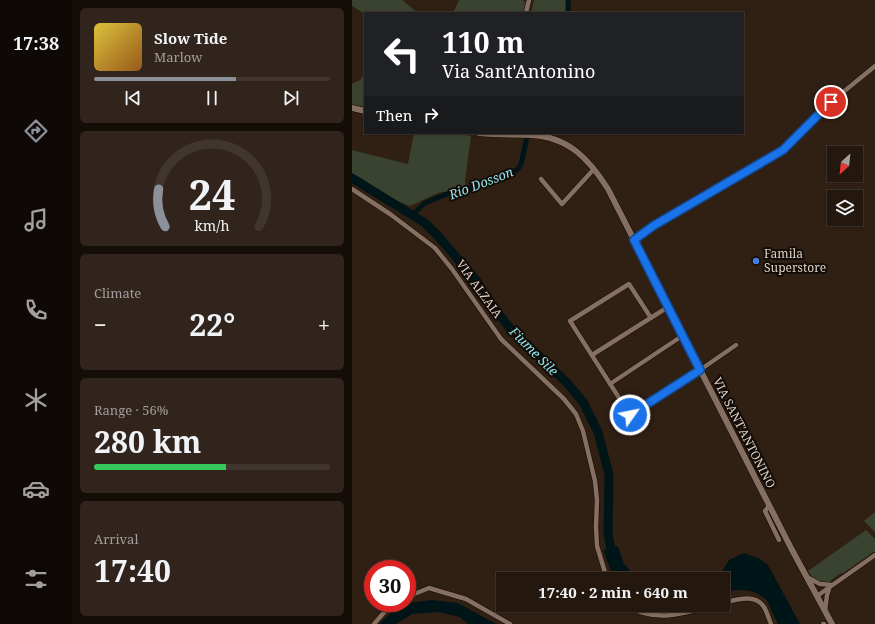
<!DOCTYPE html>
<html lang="en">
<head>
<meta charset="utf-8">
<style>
  body { margin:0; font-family:"Noto Serif",serif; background:#30241c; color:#f1f3f6; height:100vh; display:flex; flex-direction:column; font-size:15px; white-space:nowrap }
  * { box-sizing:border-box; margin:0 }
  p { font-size:13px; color:#a39f9e }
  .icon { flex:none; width:22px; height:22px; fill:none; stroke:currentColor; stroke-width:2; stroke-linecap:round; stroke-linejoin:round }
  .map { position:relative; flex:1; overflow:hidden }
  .details { display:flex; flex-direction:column; gap:8px; padding:8px; background:#140d08; width:280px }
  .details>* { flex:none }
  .top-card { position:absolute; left:12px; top:12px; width:380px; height:122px; border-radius:0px; box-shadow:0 1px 3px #0004,0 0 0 1px #41362e; background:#202124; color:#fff; overflow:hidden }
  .needle { width:26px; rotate:207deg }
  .controls { position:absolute; left:475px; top:146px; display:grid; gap:8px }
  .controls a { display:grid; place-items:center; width:36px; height:36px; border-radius:0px; background:#24170e; box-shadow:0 1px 3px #0004,0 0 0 1px #41362e; font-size:20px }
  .speed { position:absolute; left:12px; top:560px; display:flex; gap:8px; font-size:20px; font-weight:700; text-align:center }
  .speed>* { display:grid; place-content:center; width:52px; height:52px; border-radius:50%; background:#24170e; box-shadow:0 1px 3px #0004,0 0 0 1px #41362e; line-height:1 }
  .speed .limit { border:6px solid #d22; background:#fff; color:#111 }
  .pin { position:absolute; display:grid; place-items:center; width:34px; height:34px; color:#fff; margin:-17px; border:2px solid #fff; border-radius:50%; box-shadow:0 1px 4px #0007 }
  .me { position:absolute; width:44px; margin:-22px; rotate:57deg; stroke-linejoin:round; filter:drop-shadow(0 0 3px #0008) }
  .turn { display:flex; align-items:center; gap:14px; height:84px; padding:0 12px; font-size:18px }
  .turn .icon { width:52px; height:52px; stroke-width:2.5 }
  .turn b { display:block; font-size:28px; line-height:34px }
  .then { display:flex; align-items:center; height:38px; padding:0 12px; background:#0003; gap:8px; font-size:15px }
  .big { font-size:30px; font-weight:700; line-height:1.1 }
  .details .tile { flex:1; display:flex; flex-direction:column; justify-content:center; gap:6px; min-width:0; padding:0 14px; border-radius:6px; background:#30241c }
  .details .dial { align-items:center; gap:0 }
  .dial svg { height:104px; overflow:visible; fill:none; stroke:#41362e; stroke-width:7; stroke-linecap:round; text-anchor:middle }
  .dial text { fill:#f1f3f6; stroke:none }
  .song { display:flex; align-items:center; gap:12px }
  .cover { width:48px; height:48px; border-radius:6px; background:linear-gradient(135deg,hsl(50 70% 55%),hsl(30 70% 35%)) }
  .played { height:4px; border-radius:2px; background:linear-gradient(90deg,#8c9099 60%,#41362e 60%) }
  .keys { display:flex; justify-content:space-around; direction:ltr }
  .heat { display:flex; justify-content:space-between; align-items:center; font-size:22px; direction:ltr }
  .charge { height:6px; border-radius:3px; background:linear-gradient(90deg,#34c759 56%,#41362e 0) }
  .trip { position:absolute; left:144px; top:572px; width:234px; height:40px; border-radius:0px; background:#24170e; box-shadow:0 1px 3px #0004,0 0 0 1px #41362e; font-weight:700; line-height:40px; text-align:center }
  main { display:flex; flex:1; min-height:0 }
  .menu { display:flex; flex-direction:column; width:72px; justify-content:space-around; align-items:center; background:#0e0906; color:#a39f9e }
  .menu .icon { width:28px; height:28px }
  .menu .active { color:#8c9099 }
  .menu b { font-size:18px; color:#f1f3f6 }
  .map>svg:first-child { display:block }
  .green { fill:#3a432f }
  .water { fill:#001517 }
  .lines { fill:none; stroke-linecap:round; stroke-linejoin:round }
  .canal { stroke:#001517; stroke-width:5 }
  .river { stroke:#001517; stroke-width:9 }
  .street-casing { stroke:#170801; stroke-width:5.5 }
  .secondary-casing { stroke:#170801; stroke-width:7 }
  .street { stroke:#846f61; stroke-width:4.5 }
  .secondary { stroke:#846f61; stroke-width:6 }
  .route-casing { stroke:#114b97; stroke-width:10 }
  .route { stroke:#1a73e8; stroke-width:7 }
  .shop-dot { fill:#3f7fe0; stroke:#120b06; stroke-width:1.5 }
  .labels { text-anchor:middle; stroke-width:4; stroke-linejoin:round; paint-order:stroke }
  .poi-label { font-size:12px; fill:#dfd3cb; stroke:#120b06; text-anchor:start }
  .street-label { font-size:12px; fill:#dfd3cb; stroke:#120b06 }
  .water-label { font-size:13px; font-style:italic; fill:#93e4ec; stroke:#120b06 }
</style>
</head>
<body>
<main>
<nav class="menu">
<b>17:38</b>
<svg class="icon active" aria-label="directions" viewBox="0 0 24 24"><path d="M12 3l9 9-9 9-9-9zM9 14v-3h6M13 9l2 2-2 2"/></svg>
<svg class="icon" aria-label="music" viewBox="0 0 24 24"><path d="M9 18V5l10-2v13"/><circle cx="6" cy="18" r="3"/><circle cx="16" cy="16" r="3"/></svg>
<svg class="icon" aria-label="phone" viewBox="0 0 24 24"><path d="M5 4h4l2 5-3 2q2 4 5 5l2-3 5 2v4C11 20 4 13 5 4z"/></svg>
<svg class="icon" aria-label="climate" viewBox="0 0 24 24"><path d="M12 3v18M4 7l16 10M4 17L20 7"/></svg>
<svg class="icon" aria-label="car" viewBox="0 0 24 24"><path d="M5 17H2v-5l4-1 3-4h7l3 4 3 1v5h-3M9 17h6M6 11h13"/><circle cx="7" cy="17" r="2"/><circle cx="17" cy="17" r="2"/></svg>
<svg class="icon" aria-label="filters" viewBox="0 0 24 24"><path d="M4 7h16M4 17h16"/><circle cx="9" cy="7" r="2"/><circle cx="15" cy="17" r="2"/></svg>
</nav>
<section class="details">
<div class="tile">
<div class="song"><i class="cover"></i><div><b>Slow Tide</b><p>Marlow</p></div></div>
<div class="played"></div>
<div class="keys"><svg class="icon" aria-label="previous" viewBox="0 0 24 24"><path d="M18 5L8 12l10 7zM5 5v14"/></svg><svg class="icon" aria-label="pause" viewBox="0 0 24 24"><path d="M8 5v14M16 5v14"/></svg><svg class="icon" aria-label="next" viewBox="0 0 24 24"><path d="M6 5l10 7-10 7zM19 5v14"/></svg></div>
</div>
<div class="tile dial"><svg viewBox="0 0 100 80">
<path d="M14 69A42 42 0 1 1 86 69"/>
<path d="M14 69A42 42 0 0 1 9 40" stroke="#8c9099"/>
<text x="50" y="56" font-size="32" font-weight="700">24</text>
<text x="50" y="72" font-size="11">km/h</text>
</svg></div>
<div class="tile"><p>Climate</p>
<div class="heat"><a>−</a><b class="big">22°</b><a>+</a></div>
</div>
<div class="tile"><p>Range · 56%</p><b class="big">280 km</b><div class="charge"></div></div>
<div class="tile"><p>Arrival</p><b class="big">17:40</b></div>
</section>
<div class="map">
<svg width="523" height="624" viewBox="0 0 523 624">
  <rect width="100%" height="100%" fill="#301f13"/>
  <path class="green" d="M0 0H50L66 13 13 14 0 6Z
    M107 0H170L174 2 171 13H101Z
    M182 0H216L214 13H179Z
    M13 72V107L0 105V84L8 80Z
    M62 133H101L119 136 113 181 114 188 86 193 58 206 43 200 0 173V150L56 164Z
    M523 512V532L512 521Z
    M514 530 523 539V551L490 574 489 573 478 581 479 582C469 585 462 580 456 571Z"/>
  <path class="water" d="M266 546 272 564 286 579H262L251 550Z
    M392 553 406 558 416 565 448 624H426C422 617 419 608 415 601 405 588 385 588 371 593V579H321L327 577 369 573 377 560Z
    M80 600 106 603 144 624H116L108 617 86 612 60 614 44 624H27L39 613 56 603Z
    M286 605H326C312 608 298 613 286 605Z"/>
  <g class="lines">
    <path class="canal" d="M216 13V0
      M60 215 73 203 92 195 140 182 166 169 169 164 176 133"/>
    <path class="river" d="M0 178 73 223 86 236 124 280 141 307 157 327 215 383 231 402 246 432 257 475 256 533 259 551 266 571 271 579"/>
    <g class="street-casing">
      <path id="street" d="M174 13 177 0
        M189 179 210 204 242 169
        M0 189 38 214 83 248 100 269 149 339 212 399 224 414 231 431 243 481 245 500 244 527 245 546 255 579
        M282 240 301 226 431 150 479 102 523 66
        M299 318 277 284 218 321 278 415 348 370 384 345
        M240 355 316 307
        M258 384 330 336
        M417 506 413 511 427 540
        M455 577 468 584 480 585
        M465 596 523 555
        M55 597 77 588 114 599 158 624
        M371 603C384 600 403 593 412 607 415 612 417 619 419 624
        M274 605C302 624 334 613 364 605
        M473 611 475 595 478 586
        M22 624 36 608 44 603
        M471 624H472"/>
    </g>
    <g class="secondary-casing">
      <path id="secondary" d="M0 108 13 111
        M127 133C144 135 162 134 179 135 217 137 237 159 256 189L439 548 480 624"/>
    </g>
    <use href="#street" class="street"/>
    <use href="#secondary" class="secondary"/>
  </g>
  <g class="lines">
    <g class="route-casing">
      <path id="route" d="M278 415 348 370 282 240 301 226 431 150 479 102"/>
    </g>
    <use href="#route" class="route"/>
  </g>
  <circle class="shop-dot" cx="404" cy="261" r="4"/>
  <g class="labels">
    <g class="poi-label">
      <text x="412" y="258">Famila<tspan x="412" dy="14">Superstore</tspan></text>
    </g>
    <g class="street-label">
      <text transform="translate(127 289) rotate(54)" y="4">VIA ALZAIA</text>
      <text transform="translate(392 433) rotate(63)" y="4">VIA SANT'ANTONINO</text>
    </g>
    <g class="water-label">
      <text transform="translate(129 183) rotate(-21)" y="5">Rio Dosson</text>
      <text transform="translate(182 351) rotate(45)" y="5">Fiume Sile</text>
    </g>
  </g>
</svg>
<div class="controls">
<a><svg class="needle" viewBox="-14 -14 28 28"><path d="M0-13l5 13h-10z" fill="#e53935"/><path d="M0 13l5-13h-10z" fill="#a39f9e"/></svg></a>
<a><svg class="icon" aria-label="layers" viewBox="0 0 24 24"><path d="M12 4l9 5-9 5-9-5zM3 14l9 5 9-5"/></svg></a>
</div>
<div class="speed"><div class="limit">30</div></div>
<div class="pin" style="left:479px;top:102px;background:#d93025"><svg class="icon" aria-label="arrive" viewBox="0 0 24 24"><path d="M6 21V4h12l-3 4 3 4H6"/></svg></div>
<svg class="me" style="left:278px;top:415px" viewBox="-20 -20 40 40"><circle r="17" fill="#1a73e8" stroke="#fff" stroke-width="3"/><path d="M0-11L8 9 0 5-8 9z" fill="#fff"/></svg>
<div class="trip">17:40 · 2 min · 640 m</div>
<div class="top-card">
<div class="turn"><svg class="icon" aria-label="left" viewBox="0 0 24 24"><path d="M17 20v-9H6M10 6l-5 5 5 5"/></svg><div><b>110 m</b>Via Sant'Antonino</div></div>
<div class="then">Then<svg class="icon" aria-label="right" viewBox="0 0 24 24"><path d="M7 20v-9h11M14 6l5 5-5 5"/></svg></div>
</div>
</div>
</main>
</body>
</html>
